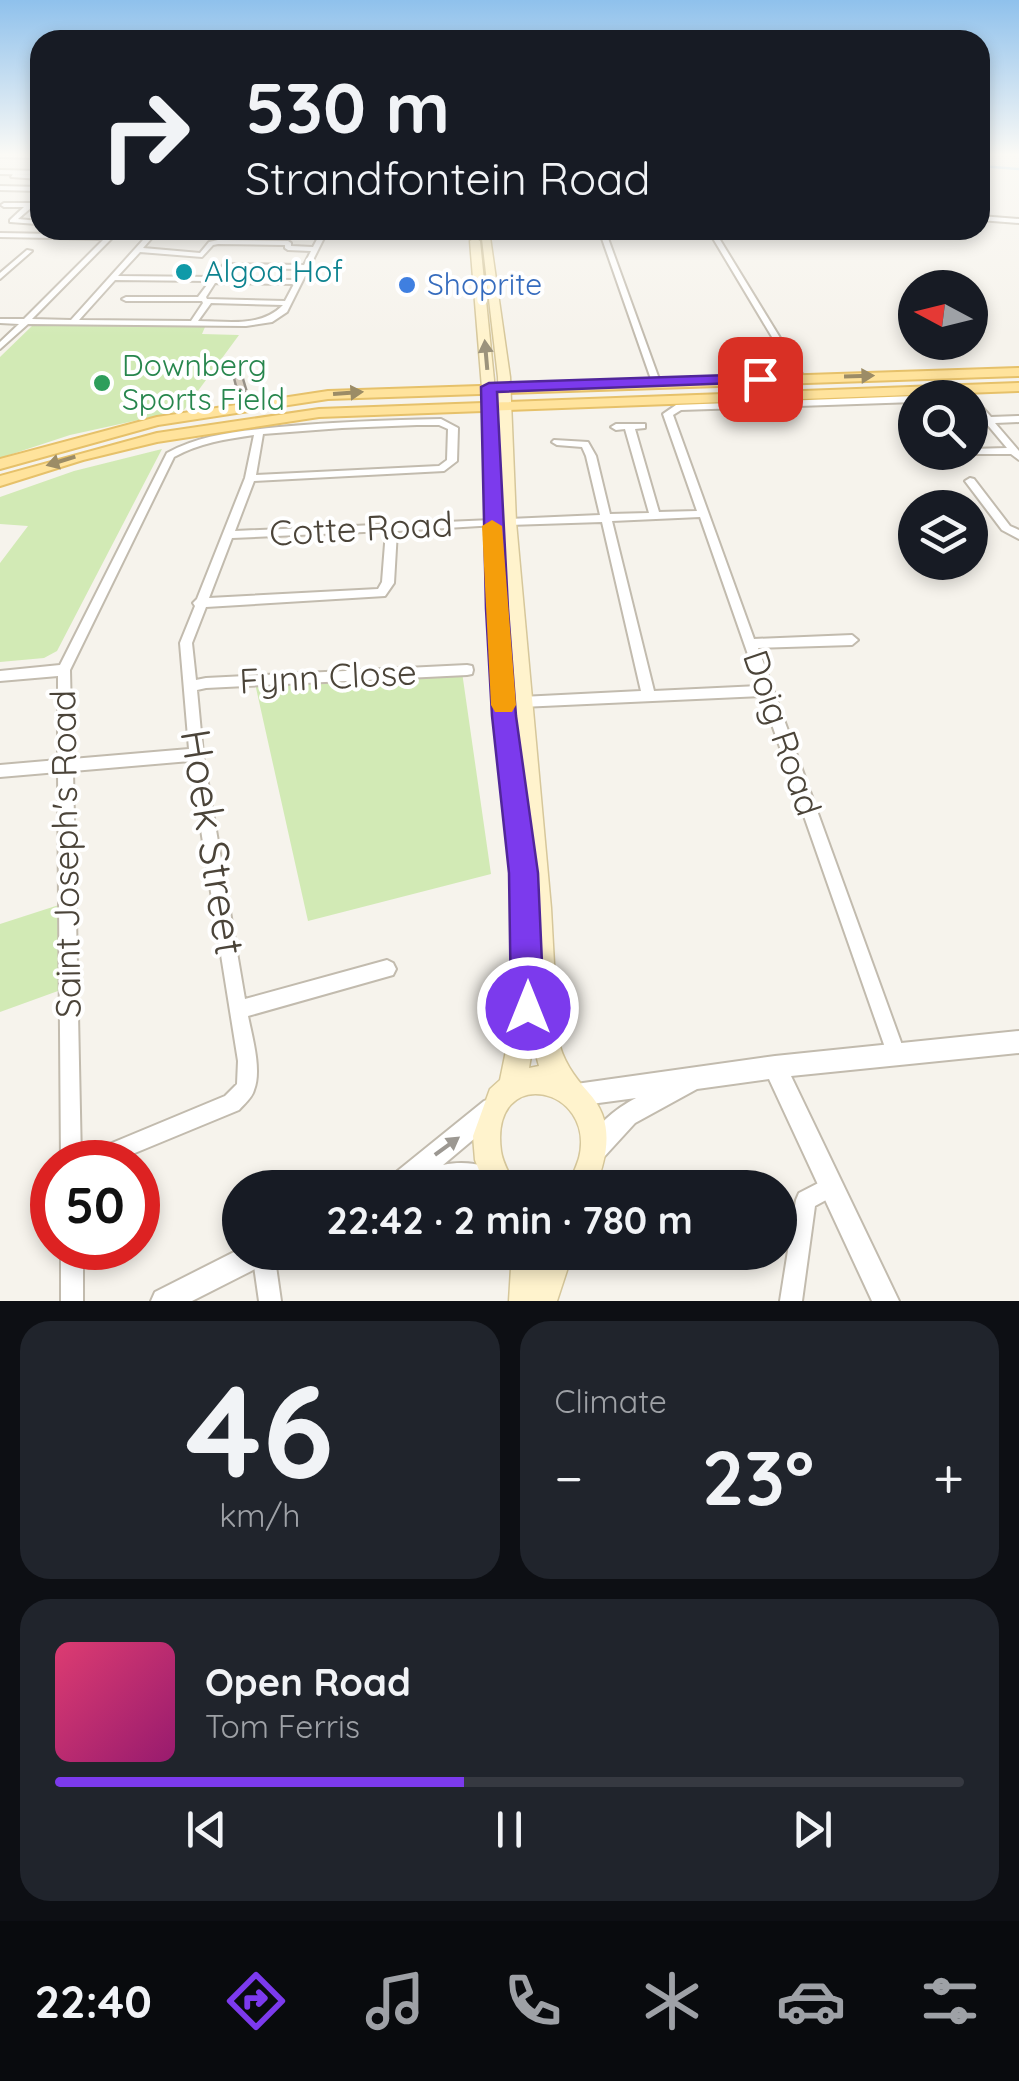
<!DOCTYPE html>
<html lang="en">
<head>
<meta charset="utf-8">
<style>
  body { margin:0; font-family:Quicksand,sans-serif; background:#20242c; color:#f1f3f6; height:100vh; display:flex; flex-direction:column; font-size:38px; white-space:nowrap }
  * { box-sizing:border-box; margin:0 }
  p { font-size:32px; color:#9ea1a6 }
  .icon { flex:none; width:55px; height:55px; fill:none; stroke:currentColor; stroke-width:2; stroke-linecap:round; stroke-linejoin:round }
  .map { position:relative; height:1301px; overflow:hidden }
  .drawer { display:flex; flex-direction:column; gap:20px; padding:20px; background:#0d0f14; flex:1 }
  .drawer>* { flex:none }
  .hud { position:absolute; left:30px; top:30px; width:960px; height:210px; border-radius:30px; box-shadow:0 5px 15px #0003; background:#171b24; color:#f1f3f6; overflow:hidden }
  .needle { width:65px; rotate:277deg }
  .fabs { position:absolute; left:898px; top:270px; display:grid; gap:20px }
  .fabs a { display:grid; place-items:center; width:90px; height:90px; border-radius:50%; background:#171b24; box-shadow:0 5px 15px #0003; font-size:50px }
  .speed { position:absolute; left:30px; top:1140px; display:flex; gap:20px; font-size:50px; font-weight:700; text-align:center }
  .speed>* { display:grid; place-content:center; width:130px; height:130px; border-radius:50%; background:#171b24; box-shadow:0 5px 15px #0003; line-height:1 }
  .speed .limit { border:15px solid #d22; background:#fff; color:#111 }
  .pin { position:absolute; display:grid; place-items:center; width:85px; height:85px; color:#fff; margin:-42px; border-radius:20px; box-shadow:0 5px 15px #0006 }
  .me { position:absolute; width:110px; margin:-55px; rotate:0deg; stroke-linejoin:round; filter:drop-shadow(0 0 8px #0008) }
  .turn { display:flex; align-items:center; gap:35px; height:210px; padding:0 50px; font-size:45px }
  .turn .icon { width:130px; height:130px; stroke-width:2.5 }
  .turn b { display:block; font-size:70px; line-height:85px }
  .big { font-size:75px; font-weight:700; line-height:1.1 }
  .drawer .card { flex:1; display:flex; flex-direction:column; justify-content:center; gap:15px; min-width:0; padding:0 35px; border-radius:30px; background:#20242c }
  .drawer .dial { align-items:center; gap:0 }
  .dial b { font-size:130px; line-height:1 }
  .song { display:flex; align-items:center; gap:30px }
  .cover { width:120px; height:120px; border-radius:15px; background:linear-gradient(135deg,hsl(340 70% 55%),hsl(320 70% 35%)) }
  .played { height:10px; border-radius:5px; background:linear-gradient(90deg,#7c3aed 45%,#363941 45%) }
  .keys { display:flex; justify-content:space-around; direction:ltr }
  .heat { display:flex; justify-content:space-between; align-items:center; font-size:55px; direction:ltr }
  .drawer .tiles { flex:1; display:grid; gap:20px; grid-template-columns:1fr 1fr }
  .card:last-child { grid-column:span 2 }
  .trip { position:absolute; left:222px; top:1170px; width:575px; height:100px; border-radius:50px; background:#171b24; box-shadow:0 5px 15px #0003; font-weight:700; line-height:100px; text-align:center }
  .tabs { display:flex; height:160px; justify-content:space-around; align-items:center; background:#090b0e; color:#9ea1a6 }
  .tabs .icon { width:70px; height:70px }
  .tabs .current { color:#7c3aed }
  .tabs b { font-size:45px; color:#f1f3f6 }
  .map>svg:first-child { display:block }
  .green { fill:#d2eab5 }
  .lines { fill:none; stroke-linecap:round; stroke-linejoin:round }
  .stream { stroke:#a9d4f2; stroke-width:2.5 }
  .minor-casing { stroke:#c2bbae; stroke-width:4 }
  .tertiary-casing { stroke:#c2bbae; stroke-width:4 }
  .secondary-casing { stroke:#d6c79b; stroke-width:3 }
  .primary-casing { stroke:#e6c16a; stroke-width:4 }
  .minor { fill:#fff; fill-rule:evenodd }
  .tertiary { fill:#fff; fill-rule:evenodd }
  .secondary { fill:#fff3cd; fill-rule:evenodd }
  .primary { fill:#ffe39c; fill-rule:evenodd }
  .shaded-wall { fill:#979187 }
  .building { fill:#d8cfc1; stroke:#979187; stroke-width:2.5 }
  .oneway { fill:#9c937c }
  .oneway2 { fill:#9c8c66 }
  .oneway3 { fill:#9c9892 }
  .route { fill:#7c3aed; stroke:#51269a; stroke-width:2.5 }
  .slow { fill:#f59e0b }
  .culture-dot { fill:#0f9aa8; stroke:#fff; stroke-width:4 }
  .shop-dot { fill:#3f7fe0; stroke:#fff; stroke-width:4 }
  .leisure-dot { fill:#2e9e5b; stroke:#fff; stroke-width:4 }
  .labels { text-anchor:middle; stroke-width:8; stroke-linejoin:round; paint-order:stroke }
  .far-culture-label { font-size:30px; fill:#0d838f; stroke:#fff; text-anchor:start }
  .far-shop-label { font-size:30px; fill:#366cbe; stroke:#fff; text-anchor:start }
  .far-leisure-label { font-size:30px; fill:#27864d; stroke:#fff; text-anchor:start }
  .street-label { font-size:35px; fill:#4b4439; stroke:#fff }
  .near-street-label { font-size:42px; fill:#4b4439; stroke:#fff }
</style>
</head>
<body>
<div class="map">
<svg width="1019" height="1301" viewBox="0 0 1019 1301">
  <rect width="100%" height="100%" fill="#f6f3ec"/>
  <path class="green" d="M34 324 205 327 202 334 239 335 184 410 70 435 0 458V357Z
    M162 449 57 651 44 658 0 662V563L28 526 0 524V497L74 471Z
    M461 665 491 874 308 921 254 679Z
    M65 903 69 987 0 1012V924Z"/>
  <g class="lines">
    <path class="stream" d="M980 166 1019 169"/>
    <g class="minor-casing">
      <path id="minor" d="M0 154H40V158L0 157Z
        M13 174 40 175V179L11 177Z
        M0 186 40 187V191L0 190Z
        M40 203V207H32L18 219 39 221 37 224 10 222V220L24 207H4L1 205 4 203Z
        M980 216 1019 219V223L980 220Z
        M113 230H120L32 319 71 320 152 230H159L143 248 200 253 209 242 218 240 288 241 291 243V246L313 247 322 230H328L287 312 272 322 246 326 28 324 0 349V342L19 324 0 323V319H24L104 239 0 237V233L108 235ZM218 244 285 245V248L288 250 311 251 304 265 224 264 213 277 118 276 140 252 202 257 213 245ZM226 268 302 269 296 280 218 279ZM115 280 210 281 198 297H126L122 299 126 301H202L203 303 191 321 79 320ZM215 283 294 284 285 301 207 299 206 297ZM211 303 283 305C261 328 227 321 198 321Z
        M599 230H605L659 379 658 381 651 379Z
        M708 230H714L804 377 803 379 796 377Z
        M27 250 32 251 0 279V273Z
        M915 396 918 398H915V402L681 410 673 415 754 639 852 635 858 640 852 645 758 648 906 1056 903 1062 897 1065 891 1062 888 1056 762 696 521 707 516 706 514 702 516 698 521 697 641 691 602 522 509 525 504 522 509 519 600 515 586 456 582 447 557 445 552 442 554 440 588 442 596 456 610 514 649 513 625 429 616 430 611 427 616 424H645V428L635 429 659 512 697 511 663 414 676 405ZM700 517 759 686 654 691 612 521Z
        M970 400H976L991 417 1019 416V422L995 423 1019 451V460L1011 454H967L966 452H970V449L1007 448 970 404Z
        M441 419 458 428 457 461 444 471 254 481 235 531 492 520 496 521V525L397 531 394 583 385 596 206 607 192 643 196 680 206 678 467 665 472 666 473 670 472 674 467 675 206 688 197 690 203 754 245 999 387 960 393 963 396 969 393 975 248 1016C252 1036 262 1070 254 1090 252 1098 244 1104 239 1110L113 1162H61L58 772 0 777V765L58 760V676L0 681V671L60 665 167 453C201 434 241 431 279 427 333 422 387 420 441 419ZM417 425H439L448 429 447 460 439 466 256 475 263 434 342 428ZM254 435 245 478 197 599 193 603 195 606 180 643 189 749 72 759 70 670 174 457C199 443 226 439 254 435ZM386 531 382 582 378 589 209 598 232 538ZM190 761 238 1061 237 1084 225 1096 83 1155 81 1160 73 771Z
        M970 478 974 479 1010 526 1019 530V539L1002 530 965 481Z
        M832 1176 839 1179 842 1186 839 1193 815 1206 802 1301H780L796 1200 799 1193Z
        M61 1248H83V1301H61Z
        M252 1252H274L281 1301H259Z"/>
    </g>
    <g class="tertiary-casing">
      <path id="tertiary" d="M0 170 40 171V175L0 174Z
        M1019 1031V1053L791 1076 899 1301H872L769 1079 697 1089 635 1123 603 1158 595 1162 587 1158 583 1150C592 1128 616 1108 636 1098L576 1106 568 1103 565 1095 568 1087 576 1084 775 1056Z
        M492 1098 500 1101 503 1109 500 1117 443 1165C467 1160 484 1165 507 1174L510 1183 508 1188C468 1188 428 1188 387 1188L390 1177 484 1101Z
        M240 1249V1252H275L271 1261 192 1301H151L155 1292Z"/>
    </g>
    <g class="secondary-casing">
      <path id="secondary" d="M481 230H489L510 377 516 522 551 908 558 1038C562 1060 574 1076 588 1092 615 1121 608 1154 595 1188H567C571 1178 576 1168 579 1158 597 1086 489 1063 501 1151 503 1165 511 1175 516 1188H486L475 1160 473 1136 490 1089 500 1080 508 1041 515 948 509 857 493 678 483 400 470 241 475 238 480 241 494 380 501 520 498 377ZM533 1044 539 1066 529 1068Z
        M512 1252H542V1257L543 1252H573L557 1301H509Z"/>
    </g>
    <g class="primary-casing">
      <path id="primary" d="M1019 368V376L328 399 158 425 0 469V459L157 417 328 391Z
        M1019 383V391L319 417 157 442 83 460 0 486V476L157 433 319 409Z"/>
    </g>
    <use href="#minor" class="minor"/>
    <use href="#tertiary" class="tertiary"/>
    <use href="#secondary" class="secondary"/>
    <use href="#primary" class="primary"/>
  </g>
  <path class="shaded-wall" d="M246 389 247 394 239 395 237 390Z"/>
  <path class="building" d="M241 372 246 389 237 390 233 374Z"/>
  <defs><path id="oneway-solid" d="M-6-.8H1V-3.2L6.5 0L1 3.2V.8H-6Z" transform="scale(2.5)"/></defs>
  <use class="oneway" href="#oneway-solid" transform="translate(486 355) rotate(-95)"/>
  <g class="oneway2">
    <use href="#oneway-solid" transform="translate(859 376) rotate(-2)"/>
    <use href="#oneway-solid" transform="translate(348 393) rotate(-4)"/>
    <use href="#oneway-solid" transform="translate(61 461) rotate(163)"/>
  </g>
  <use class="oneway3" href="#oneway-solid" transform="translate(447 1146) rotate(-36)"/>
  <linearGradient id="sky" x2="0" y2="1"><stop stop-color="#8fc1ec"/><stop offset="0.46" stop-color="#fbfaf6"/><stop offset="1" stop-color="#fbfaf6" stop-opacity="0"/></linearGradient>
  <rect width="1019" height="336" fill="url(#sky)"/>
  <path class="route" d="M760 374 768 379 766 382 497 392 508 609 516 716 538 873 544 1008 539 1020 528 1025 516 1020 511 1008 509 873 492 716 486 609 481 387 489 383Z"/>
  <path class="slow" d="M492 520 502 526 516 705 512 712H495L491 705 482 526Z"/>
  <circle class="culture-dot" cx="184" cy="272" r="10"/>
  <circle class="shop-dot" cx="407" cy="285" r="10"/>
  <circle class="leisure-dot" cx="102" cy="383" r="10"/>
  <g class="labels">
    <g class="far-culture-label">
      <text x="204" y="282">Algoa Hof</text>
    </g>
    <g class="far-shop-label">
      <text x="427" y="295">Shoprite</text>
    </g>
    <g class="far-leisure-label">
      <text x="122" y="376">Downberg<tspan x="122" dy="34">Sports Field</tspan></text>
    </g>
    <g class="street-label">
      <text transform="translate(361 529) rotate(-3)" y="12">Cotte Road</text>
      <text transform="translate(328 677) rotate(-3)" y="12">Fynn Close</text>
      <text transform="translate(782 733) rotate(71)" y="12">Doig Road</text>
      <text transform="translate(66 854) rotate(-91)" y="12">Saint Joseph's Road</text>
    </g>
    <g class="near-street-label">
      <text transform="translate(213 842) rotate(81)" y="15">Hoek Street</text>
    </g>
  </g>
</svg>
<div class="fabs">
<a><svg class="needle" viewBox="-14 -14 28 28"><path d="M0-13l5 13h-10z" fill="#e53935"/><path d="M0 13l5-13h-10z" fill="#9ea1a6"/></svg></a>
<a><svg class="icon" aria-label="search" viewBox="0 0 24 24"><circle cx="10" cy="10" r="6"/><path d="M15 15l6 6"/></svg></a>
<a><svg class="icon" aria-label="layers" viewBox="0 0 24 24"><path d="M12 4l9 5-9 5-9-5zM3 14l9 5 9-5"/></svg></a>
</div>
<div class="speed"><div class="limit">50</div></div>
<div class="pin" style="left:760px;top:379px;background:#d93025"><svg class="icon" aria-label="arrive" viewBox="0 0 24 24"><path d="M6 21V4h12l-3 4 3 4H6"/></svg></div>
<svg class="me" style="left:528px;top:1008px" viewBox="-20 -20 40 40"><circle r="17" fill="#7c3aed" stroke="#fff" stroke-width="3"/><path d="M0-11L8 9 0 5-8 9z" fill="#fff"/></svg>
<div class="trip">22:42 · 2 min · 780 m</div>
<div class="hud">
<div class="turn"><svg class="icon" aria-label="right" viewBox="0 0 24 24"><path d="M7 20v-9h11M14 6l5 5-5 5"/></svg><div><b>530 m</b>Strandfontein Road</div></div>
</div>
</div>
<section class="drawer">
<div class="tiles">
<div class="card dial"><b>46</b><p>km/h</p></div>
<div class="card"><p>Climate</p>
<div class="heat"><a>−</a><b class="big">23°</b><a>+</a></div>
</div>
<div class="card">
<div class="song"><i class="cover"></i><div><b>Open Road</b><p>Tom Ferris</p></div></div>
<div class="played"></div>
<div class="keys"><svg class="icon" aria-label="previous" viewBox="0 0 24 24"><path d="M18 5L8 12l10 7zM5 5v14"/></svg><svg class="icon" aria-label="pause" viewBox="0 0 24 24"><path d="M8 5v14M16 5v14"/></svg><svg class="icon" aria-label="next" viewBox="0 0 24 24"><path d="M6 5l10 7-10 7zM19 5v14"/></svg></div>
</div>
</div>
</section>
<nav class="tabs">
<b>22:40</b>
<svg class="icon current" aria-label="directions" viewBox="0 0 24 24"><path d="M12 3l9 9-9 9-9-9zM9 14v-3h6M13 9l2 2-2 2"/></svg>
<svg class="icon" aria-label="music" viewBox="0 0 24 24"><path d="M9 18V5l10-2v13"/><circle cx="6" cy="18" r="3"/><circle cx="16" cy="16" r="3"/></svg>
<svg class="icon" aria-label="phone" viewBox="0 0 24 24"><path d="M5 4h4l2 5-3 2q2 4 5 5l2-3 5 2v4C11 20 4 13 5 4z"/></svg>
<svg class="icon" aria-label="climate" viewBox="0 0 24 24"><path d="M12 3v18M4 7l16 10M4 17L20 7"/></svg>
<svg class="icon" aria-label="car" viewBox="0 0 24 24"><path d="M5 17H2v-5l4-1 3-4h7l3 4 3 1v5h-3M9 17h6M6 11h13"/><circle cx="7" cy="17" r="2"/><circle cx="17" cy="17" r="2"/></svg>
<svg class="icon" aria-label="filters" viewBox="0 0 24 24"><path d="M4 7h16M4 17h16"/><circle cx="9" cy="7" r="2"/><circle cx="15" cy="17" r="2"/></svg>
</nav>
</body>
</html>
